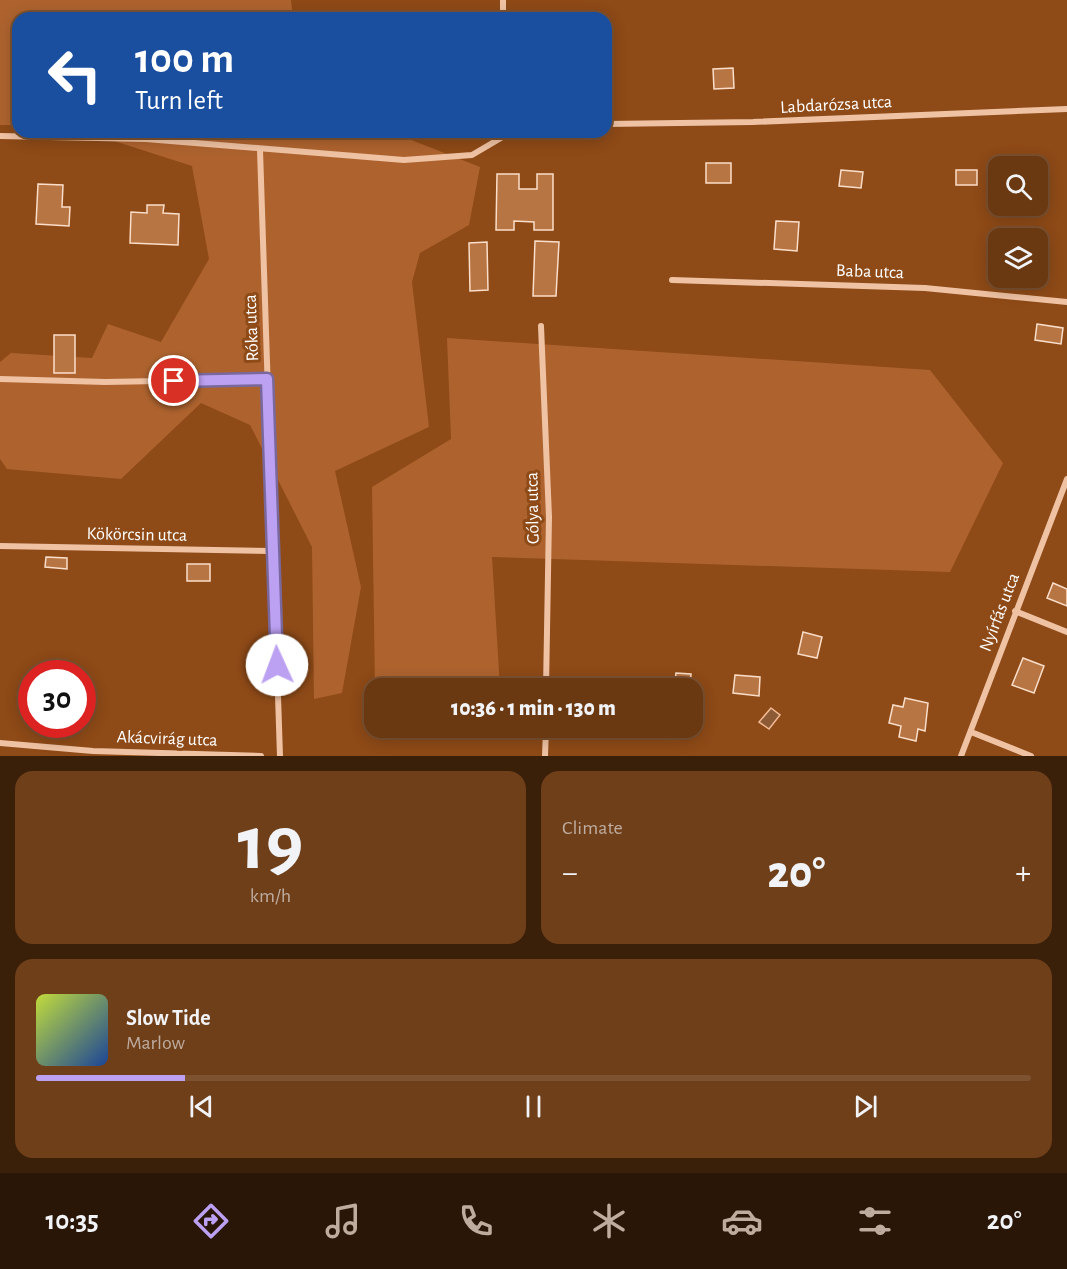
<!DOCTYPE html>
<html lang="en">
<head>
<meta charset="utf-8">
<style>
  body { margin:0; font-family:"Alegreya Sans",sans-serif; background:#6f3f1a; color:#f1f3f6; height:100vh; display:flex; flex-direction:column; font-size:22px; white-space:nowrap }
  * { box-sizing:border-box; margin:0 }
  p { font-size:20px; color:#beac9f }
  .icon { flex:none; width:33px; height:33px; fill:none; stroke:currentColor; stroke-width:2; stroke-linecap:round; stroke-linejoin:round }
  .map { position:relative; height:756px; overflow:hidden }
  .drawer { display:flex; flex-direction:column; gap:15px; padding:15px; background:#3a1f09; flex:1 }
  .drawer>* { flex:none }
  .top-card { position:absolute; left:12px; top:12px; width:600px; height:126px; border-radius:18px; box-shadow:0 3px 15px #0003,0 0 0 2px #7d5231; background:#1a4fa0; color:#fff; overflow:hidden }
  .tools { position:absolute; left:988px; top:156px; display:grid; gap:12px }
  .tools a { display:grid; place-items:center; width:60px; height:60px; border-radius:12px; background:#6a3811; box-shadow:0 3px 15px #0003,0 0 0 2px #7d5231; font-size:30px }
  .speed { position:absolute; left:18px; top:660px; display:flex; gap:12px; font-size:30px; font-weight:700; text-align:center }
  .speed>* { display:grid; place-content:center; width:78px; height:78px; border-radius:50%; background:#6a3811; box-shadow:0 3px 15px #0003,0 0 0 2px #7d5231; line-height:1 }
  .speed .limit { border:9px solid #d22; background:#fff; color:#111 }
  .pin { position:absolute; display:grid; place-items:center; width:51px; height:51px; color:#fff; margin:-26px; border:3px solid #fff; border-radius:50%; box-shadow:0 2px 6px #0007 }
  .me { position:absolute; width:66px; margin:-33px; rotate:358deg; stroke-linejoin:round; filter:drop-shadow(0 0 4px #0008) }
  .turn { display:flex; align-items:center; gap:21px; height:126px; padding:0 24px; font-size:27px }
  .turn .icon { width:78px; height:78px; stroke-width:2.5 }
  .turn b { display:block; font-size:42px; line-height:51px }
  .big { font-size:45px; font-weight:800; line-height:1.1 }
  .drawer .tile { flex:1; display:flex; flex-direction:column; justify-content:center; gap:9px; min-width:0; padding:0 21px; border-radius:18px; background:#6f3f1a }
  .drawer .dial { align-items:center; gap:0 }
  .dial b { font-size:78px; line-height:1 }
  .song { display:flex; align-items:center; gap:18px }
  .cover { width:72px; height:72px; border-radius:9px; background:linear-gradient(135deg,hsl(70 70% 55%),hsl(220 70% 35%)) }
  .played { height:6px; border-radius:3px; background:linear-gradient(90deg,#bca0f2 15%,#7d5231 15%) }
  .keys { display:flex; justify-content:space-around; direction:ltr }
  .heat { display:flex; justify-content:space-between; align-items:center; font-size:33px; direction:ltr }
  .drawer .tiles { flex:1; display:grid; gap:15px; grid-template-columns:1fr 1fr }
  .tile:last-child { grid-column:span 2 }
  .trip { position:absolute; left:364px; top:678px; width:339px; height:60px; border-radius:18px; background:#6a3811; box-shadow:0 3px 15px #0003,0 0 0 2px #7d5231; font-weight:800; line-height:60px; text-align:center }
  .dock { display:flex; height:96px; justify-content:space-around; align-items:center; background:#2a1607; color:#beac9f }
  .dock .icon { width:42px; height:42px }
  .dock .current { color:#bca0f2 }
  .dock b { font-size:27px; color:#f1f3f6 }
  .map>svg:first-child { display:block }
  .green { fill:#ae632e }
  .water { fill:#8c5b35; stroke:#f2ba96; stroke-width:1.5 }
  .building { fill:#b87544; stroke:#fbdec9; stroke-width:1.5 }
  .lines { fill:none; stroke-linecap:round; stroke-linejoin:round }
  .minor { stroke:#efc2a3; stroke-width:6 }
  .route-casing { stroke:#7a689d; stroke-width:15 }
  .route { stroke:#bca0f2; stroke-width:10 }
  .labels { text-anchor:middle; stroke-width:6; stroke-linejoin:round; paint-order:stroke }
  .street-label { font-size:18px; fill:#fff; stroke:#8e4a17 }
</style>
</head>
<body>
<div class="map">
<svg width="1067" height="756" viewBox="0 0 1067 756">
  <rect width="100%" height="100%" fill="#8e4a17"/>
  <path class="green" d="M0 0H291L293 18H18V121L12 125H0Z
    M86 132H391L480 167 469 225 420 253 412 282 429 427 335 471 361 587 342 693 314 699 312 547 250 425 201 403 121 479 7 469 0 459V362L11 353 92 358 108 324 161 342 209 259 192 166Z
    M447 338 930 370 1003 463 950 572 492 557 500 688H375L372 487 451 439Z"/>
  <path class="water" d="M771 708 780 715 769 729 759 722Z"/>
  <path class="building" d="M733 68 734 88 714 89 713 69Z
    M706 163H731V183H706Z
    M841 170 863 172 861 188 839 186Z
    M956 170H977V185H956Z
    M497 174H519V189H537V174H553V230H534V222L514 221V230H496Z
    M38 184 63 185 62 207H70L69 226 36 224Z
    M147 205H164L163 213 179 214 178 245 130 243 131 212 147 213Z
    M776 221 799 222 797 251 774 249Z
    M535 241 559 242 556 296H533Z
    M487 242 488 290 470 291 469 243Z
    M1038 254H1049V276H1038Z
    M1037 324 1063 328 1061 344 1035 340Z
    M54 335H75V373H54Z
    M46 557 67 558V569L45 567Z
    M187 564H210V581H187Z
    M1053 583 1067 589V606L1047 598Z
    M803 632 822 637 817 658 798 654Z
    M1023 658 1044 666 1034 693 1012 685Z
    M676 673 691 674 690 688H674Z
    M735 675 760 677 759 696 733 693Z
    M905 698 928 703 925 731 918 729 916 741 899 737 901 726 889 723 893 705 903 707Z"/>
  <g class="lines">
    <path class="minor" d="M503 0V18
      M606 124 753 122 1067 109
      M0 136 146 139 404 160 472 155 511 132
      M260 150 280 756
      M672 280 925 288 1067 302
      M541 326 549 517 546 688
      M0 379 105 382 267 379
      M0 546 273 551
      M1015 611 1067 632
      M971 732 1031 756
      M0 743 93 751 261 756
      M545 756 546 728
      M961 756 1067 479"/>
  </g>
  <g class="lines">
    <g class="route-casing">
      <path id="route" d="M174 381 267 379 277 665"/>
    </g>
    <use href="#route" class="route"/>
  </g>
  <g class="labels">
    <g class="street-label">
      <text transform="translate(836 104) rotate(-3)" y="6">Labdarózsa utca</text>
      <text transform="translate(870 271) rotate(2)" y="6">Baba utca</text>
      <text transform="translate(251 328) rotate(-92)" y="6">Róka utca</text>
      <text transform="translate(532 508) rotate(-91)" y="6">Gólya utca</text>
      <text transform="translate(137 534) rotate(1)" y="6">Kökörcsin utca</text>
      <text transform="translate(999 612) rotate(-69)" y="6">Nyírfás utca</text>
      <text transform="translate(167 738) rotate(2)" y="6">Akácvirág utca</text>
    </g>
  </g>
</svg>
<div class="tools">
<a><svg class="icon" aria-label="search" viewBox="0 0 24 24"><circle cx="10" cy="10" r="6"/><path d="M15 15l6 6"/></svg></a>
<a><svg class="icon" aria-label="layers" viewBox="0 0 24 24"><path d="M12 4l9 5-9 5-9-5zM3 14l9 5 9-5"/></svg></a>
</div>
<div class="speed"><div class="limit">30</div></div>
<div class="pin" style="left:174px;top:381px;background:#d93025"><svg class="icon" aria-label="arrive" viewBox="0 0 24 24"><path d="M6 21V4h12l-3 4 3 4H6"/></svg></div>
<svg class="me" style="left:277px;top:665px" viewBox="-20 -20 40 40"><circle r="19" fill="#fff"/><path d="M0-13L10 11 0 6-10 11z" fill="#bca0f2"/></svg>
<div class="trip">10:36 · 1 min · 130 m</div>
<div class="top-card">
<div class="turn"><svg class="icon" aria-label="left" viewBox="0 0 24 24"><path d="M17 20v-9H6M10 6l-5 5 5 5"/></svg><div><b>100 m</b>Turn left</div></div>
</div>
</div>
<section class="drawer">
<div class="tiles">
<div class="tile dial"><b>19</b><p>km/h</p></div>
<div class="tile"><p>Climate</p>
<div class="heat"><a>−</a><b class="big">20°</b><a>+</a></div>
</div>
<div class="tile">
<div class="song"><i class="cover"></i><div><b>Slow Tide</b><p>Marlow</p></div></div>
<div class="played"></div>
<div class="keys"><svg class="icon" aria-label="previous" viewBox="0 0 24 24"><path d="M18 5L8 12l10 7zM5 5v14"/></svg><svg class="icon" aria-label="pause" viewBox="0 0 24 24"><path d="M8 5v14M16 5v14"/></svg><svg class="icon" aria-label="next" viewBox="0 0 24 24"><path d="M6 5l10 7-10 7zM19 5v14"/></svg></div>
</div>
</div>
</section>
<nav class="dock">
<b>10:35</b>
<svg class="icon current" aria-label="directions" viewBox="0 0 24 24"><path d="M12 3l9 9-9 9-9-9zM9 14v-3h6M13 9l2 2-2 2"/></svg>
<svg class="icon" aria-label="music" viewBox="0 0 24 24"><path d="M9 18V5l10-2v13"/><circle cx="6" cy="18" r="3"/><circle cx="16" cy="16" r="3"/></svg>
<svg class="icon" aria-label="phone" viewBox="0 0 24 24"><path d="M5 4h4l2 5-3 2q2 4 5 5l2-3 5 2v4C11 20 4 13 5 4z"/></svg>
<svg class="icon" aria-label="climate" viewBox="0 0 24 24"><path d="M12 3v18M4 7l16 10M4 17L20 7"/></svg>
<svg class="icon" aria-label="car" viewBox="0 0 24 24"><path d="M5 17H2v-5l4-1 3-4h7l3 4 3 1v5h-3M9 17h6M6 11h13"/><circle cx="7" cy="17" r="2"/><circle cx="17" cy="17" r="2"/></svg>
<svg class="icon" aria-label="filters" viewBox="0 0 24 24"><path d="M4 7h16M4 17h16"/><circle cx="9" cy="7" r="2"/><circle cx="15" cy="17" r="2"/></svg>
<b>20°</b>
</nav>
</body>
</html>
